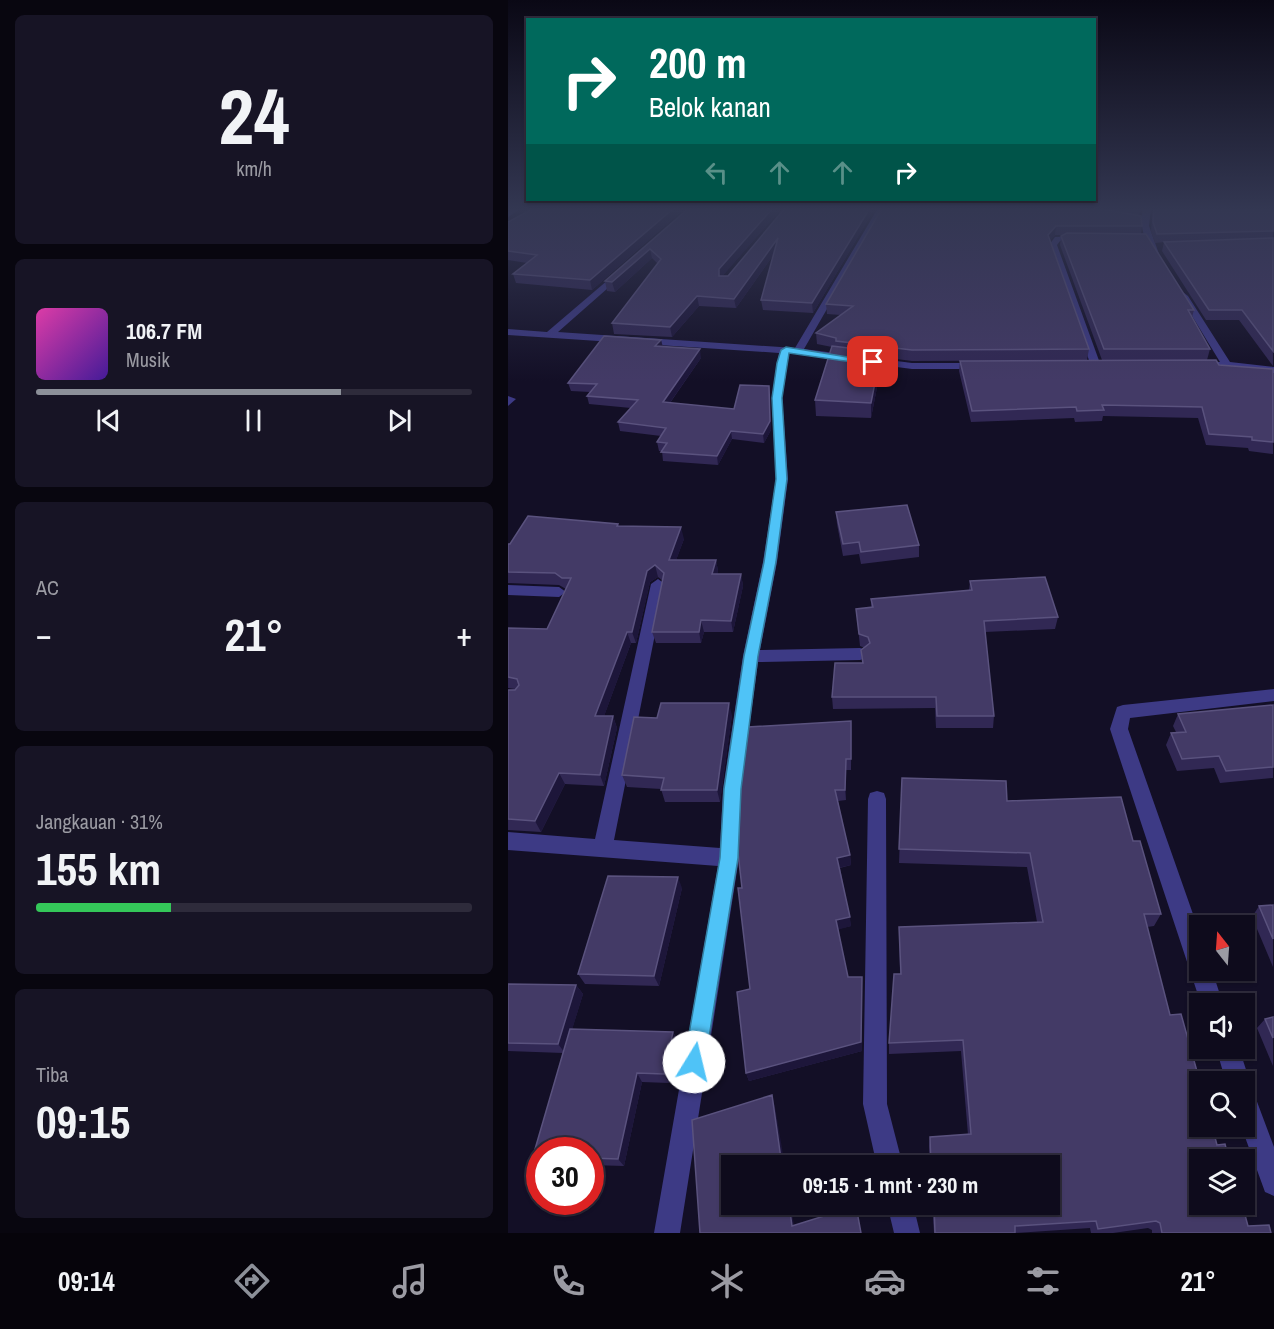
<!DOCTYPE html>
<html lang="id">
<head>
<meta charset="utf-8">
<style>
  body { margin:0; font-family:"Archivo Narrow",sans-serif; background:#171425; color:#f1f3f6; height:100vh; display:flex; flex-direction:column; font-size:22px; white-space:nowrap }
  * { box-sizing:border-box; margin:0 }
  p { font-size:20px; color:#9b9ba3 }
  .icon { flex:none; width:33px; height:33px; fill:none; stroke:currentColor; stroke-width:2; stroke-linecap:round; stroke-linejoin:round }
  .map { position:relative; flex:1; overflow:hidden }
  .details { display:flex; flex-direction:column; gap:15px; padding:15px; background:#08060f; width:508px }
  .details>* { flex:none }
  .top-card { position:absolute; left:18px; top:18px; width:570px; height:183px; border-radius:0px; box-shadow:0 2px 4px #0004,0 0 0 2px #2e2b3b; background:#00695c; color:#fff; overflow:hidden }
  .needle { width:39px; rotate:343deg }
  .controls { position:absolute; left:681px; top:915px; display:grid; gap:12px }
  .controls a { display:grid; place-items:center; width:66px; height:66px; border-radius:0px; background:#0e0b1c; box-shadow:0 2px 4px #0004,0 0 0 2px #2e2b3b; font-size:30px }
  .speed { position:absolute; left:18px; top:1137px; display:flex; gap:12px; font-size:30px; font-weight:700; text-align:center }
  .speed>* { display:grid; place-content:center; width:78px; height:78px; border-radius:50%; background:#0e0b1c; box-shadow:0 2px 4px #0004,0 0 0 2px #2e2b3b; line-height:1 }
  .speed .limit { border:9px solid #d22; background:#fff; color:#111 }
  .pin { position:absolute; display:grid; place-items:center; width:51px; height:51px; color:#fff; margin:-26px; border-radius:12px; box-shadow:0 3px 9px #0006 }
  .me { position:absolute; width:66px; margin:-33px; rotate:9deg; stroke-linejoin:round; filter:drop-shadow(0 0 4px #0008) }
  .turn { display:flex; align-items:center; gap:21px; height:126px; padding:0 24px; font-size:27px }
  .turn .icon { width:78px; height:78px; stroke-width:2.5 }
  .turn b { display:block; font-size:42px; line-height:51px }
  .lanes { display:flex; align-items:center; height:57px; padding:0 24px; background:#0003; justify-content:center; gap:30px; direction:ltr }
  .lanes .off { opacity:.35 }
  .big { font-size:45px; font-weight:800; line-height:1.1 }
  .details .widget { flex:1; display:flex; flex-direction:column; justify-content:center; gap:9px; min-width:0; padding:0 21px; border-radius:9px; background:#171425 }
  .details .dial { align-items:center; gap:0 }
  .dial b { font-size:78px; line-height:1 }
  .song { display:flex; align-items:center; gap:18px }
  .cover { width:72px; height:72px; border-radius:9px; background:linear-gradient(135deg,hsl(320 70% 55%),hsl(260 70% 35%)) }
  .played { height:6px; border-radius:3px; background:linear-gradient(90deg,#8c9099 70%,#2e2b3b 70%) }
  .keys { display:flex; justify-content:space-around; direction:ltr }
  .heat { display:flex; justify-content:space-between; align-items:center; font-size:33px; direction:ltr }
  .charge { height:9px; border-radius:4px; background:linear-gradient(90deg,#34c759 31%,#2e2b3b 0) }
  .trip { position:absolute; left:213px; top:1155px; width:339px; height:60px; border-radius:0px; background:#0e0b1c; box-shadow:0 2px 4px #0004,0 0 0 2px #2e2b3b; font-weight:800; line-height:60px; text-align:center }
  .tab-bar { display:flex; height:96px; justify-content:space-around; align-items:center; background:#06040b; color:#9b9ba3 }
  .tab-bar .icon { width:42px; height:42px }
  .tab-bar .selected { color:#8c9099 }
  .tab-bar b { font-size:27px; color:#f1f3f6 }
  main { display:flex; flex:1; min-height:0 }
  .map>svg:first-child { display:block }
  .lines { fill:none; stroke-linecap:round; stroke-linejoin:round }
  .street { fill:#3d3a85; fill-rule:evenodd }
  .wall { fill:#312854 }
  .shaded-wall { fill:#1d163a }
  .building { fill:#433a66; stroke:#5a527e; stroke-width:1.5 }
  .route { fill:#4fc3f7; stroke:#337fa1; stroke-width:1.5 }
</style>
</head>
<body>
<main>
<section class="details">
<div class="widget dial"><b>24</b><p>km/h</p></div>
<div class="widget">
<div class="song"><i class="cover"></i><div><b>106.7 FM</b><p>Musik</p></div></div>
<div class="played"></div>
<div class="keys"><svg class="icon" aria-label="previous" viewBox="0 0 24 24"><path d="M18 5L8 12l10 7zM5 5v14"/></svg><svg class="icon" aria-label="pause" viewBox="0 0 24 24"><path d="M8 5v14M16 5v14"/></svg><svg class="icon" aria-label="next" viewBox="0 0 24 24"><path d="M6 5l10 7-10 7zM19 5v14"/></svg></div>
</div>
<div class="widget"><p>AC</p>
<div class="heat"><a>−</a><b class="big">21°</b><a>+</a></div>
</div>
<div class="widget"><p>Jangkauan · 31%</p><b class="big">155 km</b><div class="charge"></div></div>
<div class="widget"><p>Tiba</p><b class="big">09:15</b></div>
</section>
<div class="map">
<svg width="766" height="1233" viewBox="0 0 766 1233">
  <rect width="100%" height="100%" fill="#130f26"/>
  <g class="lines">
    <path class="street" d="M5 208H14L0 217V212Z
      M370 208H377L296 349 404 363H472L477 366 472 369H404L281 353 274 397 280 479 269 562 252 650 352 648 358 650 360 654 358 658 352 660 250 662 233 789 231 858 172 1233H146L210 866 0 850V832L87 839 143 584 150 579 157 584 106 840 212 848 215 789 235 656 255 562 268 479 264 397 271 353 0 335V329L39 332 114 268 118 271 117 273 50 332 287 348Z
      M635 208H643L641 226 651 254H645C636 239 631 226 635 208Z
      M572 236H575V240L552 241 549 245 593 366 588 369 583 366 541 245 547 237Z
      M676 293 680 296 722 362 766 367V373L687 367 686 365 691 362H712L672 296Z
      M0 396 8 399 0 406Z
      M0 585 51 587 58 592 51 597 0 595Z
      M766 689V701L622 718 620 729 692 934V970H704L715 1004H693L602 729 609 707 615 705Z
      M369 791 376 793 378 799 379 1104 395 1166H369L355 1104 360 799 362 793Z
      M708 1048H731L742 1082 739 1089 745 1091 766 1147V1196L757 1192 733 1126H736V1082H718Z
      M379 1204H405L412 1233H386Z"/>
  </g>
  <path class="wall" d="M26 208H177L84 290 8 283 5 274 19 263 0 260V222Z
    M181 208H274L214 276H220L277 208H367L305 313 255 310 253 300 266 254 228 308 191 306 164 337 106 334 104 323 150 264 144 258 107 292 99 291 97 281Z
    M374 208H633L631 215 617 213 634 226 633 234 686 310 684 317 702 349 699 360H594L552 245 553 236 556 235H547L542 240 581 349 579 360 404 361 373 357V367L363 418 308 416 307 400 324 347 309 344 308 333 333 315 319 314 318 304Z
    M645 208H765V366L731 320H698L654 251 656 242 647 243 643 231Z
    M153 340 155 347 193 358 162 403 226 409 261 386 263 430 256 443 224 439 210 465 155 461 154 451H151L149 442 153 436 112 431 110 422 123 408 81 404 79 396 82 392 63 391 60 383Z
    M452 361 711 365 765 369V454L741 451 740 448 698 445 690 418 595 416 594 421 567 422 566 418 463 422 451 371Z
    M328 512 411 545V557L353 564 351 554 335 556 329 524Z
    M110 524 111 526 176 539 168 560H208L210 571 209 574H233L235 586 225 632H196L193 643H148L144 632 155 581 150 577 142 582 128 643H123L96 716H105L109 728 96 786 57 784 33 832 0 830V690L7 689 0 688V628L39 629 58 589 51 585 0 583V544Z
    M462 581 550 617 547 629 477 632 486 716 485 728H428L427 708 325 709 324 697 354 663 353 650 357 648 352 646 348 609 363 607V599L461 590Z
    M765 705V778L712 783 706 768 669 771 658 745 663 733 668 732 665 726 670 714Z
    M224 715 212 802H157L153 789 119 787 114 775 149 718Z
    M343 721V770H338V800L330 801 342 855 343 865 332 868 343 926 330 929 340 977H354V1051L241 1081 238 1073 242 989 234 888Z
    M394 778 499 801 625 841 653 914 646 926 639 927 662 1015 709 1145 740 1226 763 1233H644V1230L640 1228 605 1233H583L582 1228 507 1233H426L424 1204H542V1166H422L421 1146 422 1137 460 1135 453 1051 381 1054V1043L392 974 391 927 529 922 519 867 391 863Z
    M174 888 151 986 77 984 70 974Z
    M765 905V967L744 917 751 906Z
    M0 984 68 985 75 994 64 1029 165 1032 170 1041 161 1083 134 1082 116 1166 82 1165V1150H32V1162L25 1156 55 1053 0 1051Z
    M765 1017V1066L749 1028 757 1019Z"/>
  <path class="shaded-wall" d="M166 208H177L84 290 82 280Z
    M265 208H274L212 279 211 276V269Z
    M362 208H367L305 313 304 303Z
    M548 226 547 235 539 244 540 235Z
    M270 238 271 247 228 308 226 299Z
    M142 249 144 258 107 292 104 282Z
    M189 296 191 306 164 337 162 327Z
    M153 340 155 348 147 346Z
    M192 349 193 358 156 411 155 402Z
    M373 352V367L363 418V403Z
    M261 386 263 430 256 443 255 434Z
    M223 431 224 439 210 465 209 456Z
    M173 527 176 539 164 571 161 560Z
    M208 560 210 571 207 586 204 574Z
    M147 565 150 577 142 582 128 643 124 632 139 571Z
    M233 574 235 586 225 632 223 621Z
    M193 620 196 632 193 643 191 632Z
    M119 632 123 643 92 727 87 716Z
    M221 703 224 715 212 802 209 790Z
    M105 716 109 728 96 786 92 775Z
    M343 721 344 732 343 770Z
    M338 759V800L337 790Z
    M51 773 57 784 33 832 27 821Z
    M342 855 343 865 330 868 329 858Z
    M170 877 174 888 151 986 146 976Z
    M342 917 343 926 329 930 328 920Z
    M354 977V1051L241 1081 238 1073Z
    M68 985 75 994 57 1053 50 1044Z
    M165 1032 170 1041 161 1083 156 1074Z
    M129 1073 134 1082 116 1166 110 1159Z
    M264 1095 267 1107 277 1166H274Z
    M281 1204H283L287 1233 284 1226Z"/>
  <path class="building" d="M26 208H166L82 280 5 274 29 255 0 251V222Z
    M181 208H265L211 269V276H220L277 208H362L304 303 253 300 270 238 226 299 189 296 162 327 104 323 153 259 142 249 104 282 97 281Z
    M374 208H589L633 216 634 226H548L540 235 581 349 404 350 328 341V338L308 333 345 306 318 304Z
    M646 208H765V231L649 234 645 222Z
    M559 233 638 234 686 310H680L702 349H596L553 236Z
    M765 238V351L734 310H701L656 242Z
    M96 336 153 340 147 346 192 349 155 402 226 409 232 385 261 386 262 421 255 434 223 431 209 456 153 452 159 443 149 442 158 428 110 422 130 400 79 396 89 384 60 383Z
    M324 346 373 352 363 403 307 400Z
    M708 360 711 365 765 369V442L744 440V437L701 434 694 407 594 405 596 410 569 411 568 407 464 411 452 361Z
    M399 505 411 545 353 552 351 542 335 544 328 512Z
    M20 516 110 524 109 526 173 527 161 560H208L204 574H233L223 621 193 620 191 632H144L156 573 147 565 139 571 124 632H119L87 716H105L92 775 51 773 27 821 0 819V690H7L11 685 9 679 0 677V628L39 629 63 578H54L47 573 0 572V544H2Z
    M537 577 550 617 476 621 486 716H429L428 697H324L327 663H355L353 650 362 643 360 637 351 634 348 609 365 607 363 599 464 590 462 581Z
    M153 703H221L209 790H153L156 778 114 775 126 717 149 718Z
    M765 705V767L718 771 711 756 674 759 663 733 678 732 670 714Z
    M343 721V759H338L337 790H327L342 855 329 858 342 917 328 920 340 977H354L353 1042 238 1073 229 992 242 989 230 888H234L230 853 233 779 240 727Z
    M394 778 498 781 499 801 613 797 625 841H632L653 914H636L662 1015 673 1014 692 1082V1126H704L709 1145 717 1144 721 1160H692V1204H734L740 1226 761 1225 763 1233H654L652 1223 648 1221 590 1229 588 1221 507 1226V1233H427L426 1204H542V1166H423L422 1137 463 1134 455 1040 381 1043 386 974H393L391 927 535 922 522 853 391 849Z
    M100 876 170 877 146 976 70 974Z
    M765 905V939L751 906Z
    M0 984 68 985 50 1044 0 1043Z
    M765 1017V1038L757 1019Z
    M62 1029 165 1032 156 1074 129 1073 110 1159 82 1158V1150H32V1156H25Z
    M264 1095 274 1166H224V1204H281L284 1226 348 1206 353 1233H192L184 1120Z"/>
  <linearGradient id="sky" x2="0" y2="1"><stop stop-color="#0a0815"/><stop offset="0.55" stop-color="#333752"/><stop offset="1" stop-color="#333752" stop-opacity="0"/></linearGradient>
  <rect width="766" height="381" fill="url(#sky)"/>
  <path class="route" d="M278 347 370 362 365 365 281 353 274 398 279 479 268 562 250 656 233 789 230 858 197 1062 194 1069 186 1073 179 1069 176 1062 212 858 216 789 236 656 256 562 268 479 264 398 269 363 273 350Z"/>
</svg>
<div class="controls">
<a><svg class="needle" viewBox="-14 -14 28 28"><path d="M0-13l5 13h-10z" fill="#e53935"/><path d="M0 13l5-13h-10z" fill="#9b9ba3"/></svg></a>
<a><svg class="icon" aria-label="sound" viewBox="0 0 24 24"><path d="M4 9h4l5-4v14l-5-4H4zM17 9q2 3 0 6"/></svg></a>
<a><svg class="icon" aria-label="search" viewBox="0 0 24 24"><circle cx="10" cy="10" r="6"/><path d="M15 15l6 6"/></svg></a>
<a><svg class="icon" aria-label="layers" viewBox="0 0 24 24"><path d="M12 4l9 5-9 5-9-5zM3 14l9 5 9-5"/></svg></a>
</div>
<div class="speed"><div class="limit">30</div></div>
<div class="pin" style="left:365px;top:362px;background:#d93025"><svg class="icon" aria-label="arrive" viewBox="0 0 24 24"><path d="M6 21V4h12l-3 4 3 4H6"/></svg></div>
<svg class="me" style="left:186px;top:1062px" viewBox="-20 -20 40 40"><circle r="19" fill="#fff"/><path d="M0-13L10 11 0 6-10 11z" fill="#4fc3f7"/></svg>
<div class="trip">09:15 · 1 mnt · 230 m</div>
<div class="top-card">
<div class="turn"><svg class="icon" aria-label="right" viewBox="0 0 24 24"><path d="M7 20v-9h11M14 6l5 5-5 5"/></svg><div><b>200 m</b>Belok kanan</div></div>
<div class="lanes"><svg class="icon off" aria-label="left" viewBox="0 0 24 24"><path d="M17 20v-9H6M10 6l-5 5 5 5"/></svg><svg class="icon off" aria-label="ahead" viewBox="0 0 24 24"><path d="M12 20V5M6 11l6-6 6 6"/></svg><svg class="icon off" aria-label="ahead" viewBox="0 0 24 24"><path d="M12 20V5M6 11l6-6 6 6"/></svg><svg class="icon" aria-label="right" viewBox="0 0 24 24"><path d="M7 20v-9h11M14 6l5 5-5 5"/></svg></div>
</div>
</div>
</main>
<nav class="tab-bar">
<b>09:14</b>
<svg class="icon selected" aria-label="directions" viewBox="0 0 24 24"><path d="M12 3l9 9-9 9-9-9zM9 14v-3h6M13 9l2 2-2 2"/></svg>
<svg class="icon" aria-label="music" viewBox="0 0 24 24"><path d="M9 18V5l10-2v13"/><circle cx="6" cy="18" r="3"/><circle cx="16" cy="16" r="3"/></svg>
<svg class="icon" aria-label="phone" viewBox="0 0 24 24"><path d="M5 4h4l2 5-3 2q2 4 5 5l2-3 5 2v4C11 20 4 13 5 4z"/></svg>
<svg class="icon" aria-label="climate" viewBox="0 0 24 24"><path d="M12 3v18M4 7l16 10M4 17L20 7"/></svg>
<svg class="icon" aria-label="car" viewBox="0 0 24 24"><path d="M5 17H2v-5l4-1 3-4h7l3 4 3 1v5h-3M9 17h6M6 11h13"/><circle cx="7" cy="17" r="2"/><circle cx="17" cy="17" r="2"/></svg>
<svg class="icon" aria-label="filters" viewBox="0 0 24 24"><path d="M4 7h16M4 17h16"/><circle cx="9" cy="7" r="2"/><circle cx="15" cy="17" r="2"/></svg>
<b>21°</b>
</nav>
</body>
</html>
